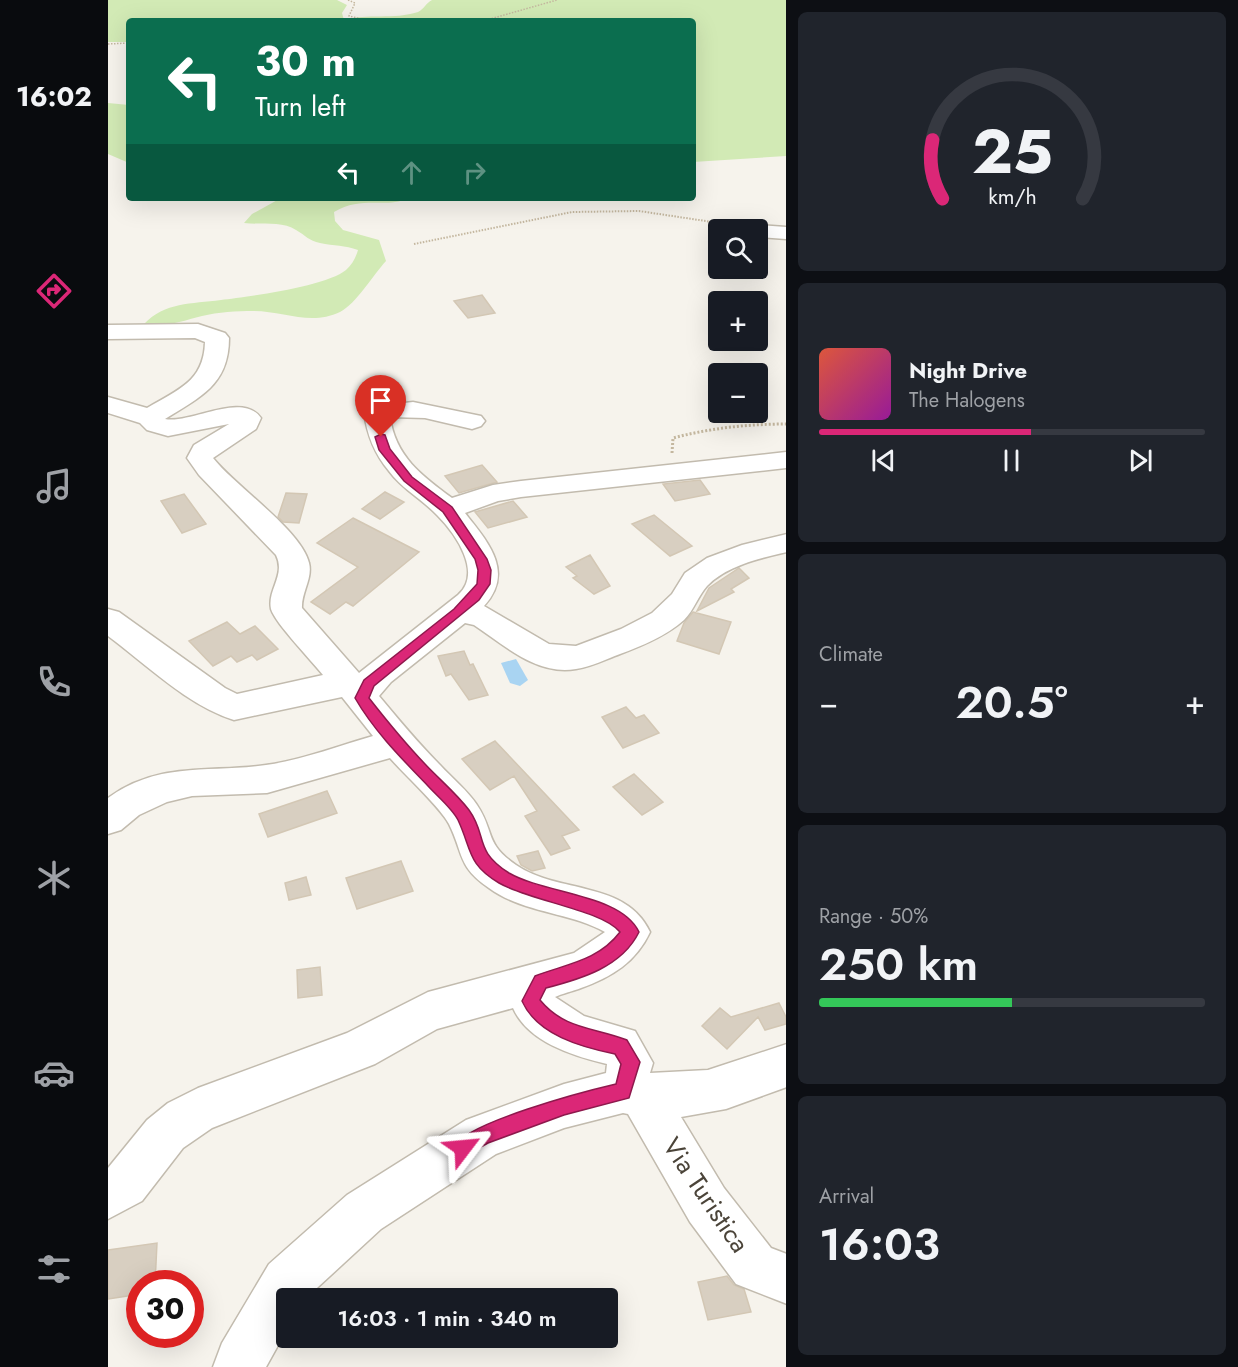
<!DOCTYPE html>
<html lang="en">
<head>
<meta charset="utf-8">
<style>
  body { margin:0; font-family:Jost,sans-serif; background:#20242c; color:#f1f3f6; height:100vh; display:flex; flex-direction:column; font-size:22px; white-space:nowrap }
  * { box-sizing:border-box; margin:0 }
  p { font-size:20px; color:#9ea1a6 }
  .icon { flex:none; width:33px; height:33px; fill:none; stroke:currentColor; stroke-width:2; stroke-linecap:round; stroke-linejoin:round }
  .map { position:relative; flex:1; overflow:hidden }
  .side { display:flex; flex-direction:column; gap:12px; padding:12px; background:#0d0f14; width:452px }
  .side>* { flex:none }
  .hud { position:absolute; left:18px; top:18px; width:570px; height:183px; border-radius:6px; box-shadow:0 6px 24px #0002; background:#0b6e4f; color:#fff; overflow:hidden }
  .tools { position:absolute; left:600px; top:219px; display:grid; gap:12px }
  .tools a { display:grid; place-items:center; width:60px; height:60px; border-radius:6px; background:#171b24; box-shadow:0 6px 24px #0002; font-size:30px }
  .speed { position:absolute; left:18px; top:1270px; display:flex; gap:12px; font-size:30px; font-weight:700; text-align:center }
  .speed>* { display:grid; place-content:center; width:78px; height:78px; border-radius:50%; background:#171b24; box-shadow:0 6px 24px #0002; line-height:1 }
  .speed .limit { border:9px solid #d22; background:#fff; color:#111 }
  .pin { position:absolute; display:grid; place-items:center; width:51px; height:51px; color:#fff; margin:-62px -26px; border-radius:50% 50% 50% 0; rotate:-45deg; box-shadow:0 0 6px #0007 }
  .pin .icon { rotate:45deg }
  .me { position:absolute; width:66px; margin:-33px; rotate:61deg; stroke-linejoin:round; filter:drop-shadow(0 0 4px #0008) }
  .turn { display:flex; align-items:center; gap:21px; height:126px; padding:0 30px; font-size:27px }
  .turn .icon { width:78px; height:78px; stroke-width:2.5 }
  .turn b { display:block; font-size:42px; line-height:51px }
  .lanes { display:flex; align-items:center; height:57px; padding:0 30px; background:#0003; justify-content:center; gap:30px; direction:ltr }
  .lanes .off { opacity:.35 }
  .big { font-size:45px; font-weight:600; line-height:1.1 }
  .side .widget { flex:1; display:flex; flex-direction:column; justify-content:center; gap:9px; min-width:0; padding:0 21px; border-radius:9px; background:#20242c }
  .side .dial { align-items:center; gap:0 }
  .dial svg { height:156px; overflow:visible; fill:none; stroke:#363941; stroke-width:7; stroke-linecap:round; text-anchor:middle }
  .dial text { fill:#f1f3f6; stroke:none }
  .song { display:flex; align-items:center; gap:18px }
  .cover { width:72px; height:72px; border-radius:9px; background:linear-gradient(135deg,hsl(10 70% 55%),hsl(300 70% 35%)) }
  .played { height:6px; border-radius:3px; background:linear-gradient(90deg,#db2777 55%,#363941 55%) }
  .keys { display:flex; justify-content:space-around; direction:ltr }
  .heat { display:flex; justify-content:space-between; align-items:center; font-size:33px; direction:ltr }
  .charge { height:9px; border-radius:4px; background:linear-gradient(90deg,#34c759 50%,#363941 0) }
  .trip { position:absolute; left:168px; top:1288px; width:342px; height:60px; border-radius:6px; background:#171b24; box-shadow:0 6px 24px #0002; font-weight:600; line-height:60px; text-align:center }
  main { display:flex; flex:1; min-height:0 }
  .menu { display:flex; flex-direction:column; width:108px; justify-content:space-around; align-items:center; background:#090b0e; color:#9ea1a6 }
  .menu .icon { width:42px; height:42px }
  .menu .on { color:#db2777 }
  .menu b { font-size:27px; color:#f1f3f6 }
  .map>svg:first-child { display:block }
  .green { fill:#d2eab5 }
  .water { fill:#a9d4f2 }
  .building { fill:#d8cfc1; stroke:#d3c7b4; stroke-width:1.5 }
  .lines { fill:none; stroke-linecap:round; stroke-linejoin:round }
  .minor-casing { stroke:#c2bbae; stroke-width:3 }
  .path-far2 { stroke:#c4b79f; stroke-width:1.5; stroke-dasharray:1.5 1.5; stroke-linecap:butt }
  .path-far1 { stroke:#c4b79f; stroke-width:2; stroke-dasharray:1.5 1.5; stroke-linecap:butt }
  .path { stroke:#c4b79f; stroke-width:3; stroke-dasharray:2 2; stroke-linecap:butt }
  .minor { fill:#fff; fill-rule:evenodd }
  .route { fill:#db2777; stroke:#8e194d; stroke-width:1.5 }
  .labels { text-anchor:middle; stroke-width:5; stroke-linejoin:round; paint-order:stroke }
  .near-street-label { font-size:26px; fill:#4b4439; stroke:#fff }
</style>
</head>
<body>
<main>
<nav class="menu">
<b>16:02</b>
<svg class="icon on" aria-label="directions" viewBox="0 0 24 24"><path d="M12 3l9 9-9 9-9-9zM9 14v-3h6M13 9l2 2-2 2"/></svg>
<svg class="icon" aria-label="music" viewBox="0 0 24 24"><path d="M9 18V5l10-2v13"/><circle cx="6" cy="18" r="3"/><circle cx="16" cy="16" r="3"/></svg>
<svg class="icon" aria-label="phone" viewBox="0 0 24 24"><path d="M5 4h4l2 5-3 2q2 4 5 5l2-3 5 2v4C11 20 4 13 5 4z"/></svg>
<svg class="icon" aria-label="climate" viewBox="0 0 24 24"><path d="M12 3v18M4 7l16 10M4 17L20 7"/></svg>
<svg class="icon" aria-label="car" viewBox="0 0 24 24"><path d="M5 17H2v-5l4-1 3-4h7l3 4 3 1v5h-3M9 17h6M6 11h13"/><circle cx="7" cy="17" r="2"/><circle cx="17" cy="17" r="2"/></svg>
<svg class="icon" aria-label="filters" viewBox="0 0 24 24"><path d="M4 7h16M4 17h16"/><circle cx="9" cy="7" r="2"/><circle cx="15" cy="17" r="2"/></svg>
</nav>
<div class="map">
<svg width="679" height="1367" viewBox="0 0 679 1367">
  <rect width="100%" height="100%" fill="#f6f3ec"/>
  <path class="green" d="M0 0H229L239 5 234 13 236 20C260 13 286 20 310 12 316 9 318 3 324 0H678V156L585 162V21H21V42H0Z
    M0 103 21 105V163L0 154Z
    M173 198H301C278 209 254 195 226 212L227 221 235 230 271 240 278 261C265 275 248 304 232 312 203 326 175 311 145 311 129 311 110 312 94 316 74 321 57 328 36 324 57 302 83 304 113 300 140 297 219 286 238 270 244 265 248 257 250 250 237 245 226 246 212 243 201 241 197 235 188 230 174 221 153 225 136 223L144 214Z"/>
  <path class="water" d="M408 659 420 680 412 686 402 683 393 663Z"/>
  <path class="building" d="M374 295 387 313 360 318 346 301Z
    M374 465 389 482 351 493 337 476Z
    M592 480 602 494 567 501 555 484Z
    M277 492 296 502 272 519 254 509Z
    M178 493 199 494 191 523 175 522 170 517Z
    M76 494 98 524 74 533 53 501Z
    M405 501 419 517 380 528 367 512Z
    M546 515 584 546 562 556 524 524Z
    M245 518 311 552 245 606 238 602 222 614 203 602 250 567 209 543Z
    M482 555 502 586 486 594 465 578 469 576 458 567Z
    M631 568 641 578 623 589 626 592 589 611 601 588Z
    M585 612 623 622 611 654 569 641 576 623Z
    M119 622 132 634 147 626 170 649 149 660 144 655 129 662 123 656 105 666 81 641Z
    M356 651 362 665 365 664 380 695 361 700 343 674 338 676 330 656Z
    M518 707 528 718 536 715 551 733 515 748 494 717Z
    M387 741 471 830 454 836 462 848 443 855 417 816 429 811 406 776 382 790 354 759Z
    M526 774 555 802 534 815 505 787Z
    M219 791 229 813 160 837 151 814Z
    M430 851 437 868 424 871 413 865 409 856Z
    M293 861 305 891 249 909 238 878Z
    M198 877 203 895 181 900 177 883Z
    M212 967 214 995 190 998 189 970Z
    M671 1003 678 1017V1024L657 1030 650 1017 619 1049 594 1026 612 1008 623 1017Z
    M49 1243 47 1284H32V1294L0 1299V1250Z
    M619 1276 626 1285 636 1289 643 1312 600 1320 590 1282Z"/>
  <g class="lines">
    <g class="minor-casing">
      <path id="minor" d="M650 225 679 227V239L650 237V230H641Z
        M90 324 117 333 121 338C121 385 92 397 57 419 83 424 134 391 153 418L148 429 105 458C128 487 193 530 201 563 205 578 193 593 194 608L251 673 350 595C375 573 348 534 329 515 314 499 294 489 281 471 266 453 259 435 256 412L260 407 305 402 373 416 377 421 373 426 364 429 317 418 282 417C287 456 314 476 344 498L385 485 413 481 679 452V468L413 497 390 501 357 513C380 542 407 572 376 606L441 644 468 646 513 629 544 613 564 594 577 573 599 558 634 545 679 534V552C652 558 618 566 599 586 590 596 586 610 576 620 558 636 534 646 512 654 498 659 483 667 468 669 429 676 396 645 366 625L357 623 283 682 271 696C291 720 310 743 332 765 344 778 360 791 369 805 387 832 376 843 408 865 450 894 518 880 542 932 528 962 504 977 473 988 465 991 453 994 447 997L476 1016 527 1031 545 1063 542 1073 600 1070 679 1044V1087L618 1109 573 1117 616 1188 663 1248 679 1254V1304L628 1284 582 1222 520 1114 515 1113 456 1128 388 1154 273 1229 197 1299H178V1331L158 1367H105L114 1343 161 1264 239 1195 358 1120 456 1084 498 1073 499 1064C465 1056 420 1042 405 1008L329 1029 267 1064 104 1128 75 1148 34 1201 0 1219V1168L39 1120 60 1103 90 1088 239 1033 320 992 466 953 497 932C461 912 415 913 381 888 349 866 356 854 341 824 332 807 296 774 282 758L159 793 84 796 59 802 31 815 13 830 0 834V798C50 761 103 773 158 765 194 760 230 746 265 736L234 697 126 720C79 705 39 665 0 636V609L11 612 117 688 129 694 215 675C205 662 167 623 163 609 159 590 178 575 168 555L91 475 79 458 86 445 121 424 60 436 39 430 32 423 0 413V397L39 408C69 390 96 382 97 342L87 338 0 339V325Z"/>
    </g>
    <path class="path-far2" d="M240 0 247 3 241 16 261 21
      M375 21 449 0
      M0 44 21 43"/>
    <path class="path-far1" d="M306 244 464 212 531 211 631 226"/>
    <path class="path" d="M564 453 565 438C603 428 640 424 679 424"/>
    <use href="#minor" class="minor"/>
  </g>
  <path class="route" d="M273 434 277 435 282 449 304 477 344 507 379 559 383 570 382 584 371 600 266 686 261 698C279 721 297 743 317 764 331 779 348 793 361 810 380 836 365 850 401 873 437 894 513 894 531 932 514 967 473 979 438 988L432 1000C457 1030 486 1027 519 1040L532 1062 521 1098 456 1115 380 1143 355 1157 348 1155 345 1148C355 1123 478 1091 508 1084L513 1064 507 1054C473 1047 429 1035 414 1001L427 976C458 964 490 961 512 932 494 910 422 901 391 883 359 864 364 850 350 820 344 808 329 796 320 786 294 759 266 731 247 698L256 680 346 609 369 584 370 570 367 559 335 512 296 481 271 450 267 437Z"/>
  <g class="labels">
    <g class="near-street-label">
      <text transform="translate(598 1195) rotate(56)" y="9">Via Turistica</text>
    </g>
  </g>
</svg>
<div class="tools">
<a><svg class="icon" aria-label="search" viewBox="0 0 24 24"><circle cx="10" cy="10" r="6"/><path d="M15 15l6 6"/></svg></a>
<a>+</a>
<a>−</a>
</div>
<div class="speed"><div class="limit">30</div></div>
<div class="pin" style="left:273px;top:437px;background:#d93025"><svg class="icon" aria-label="arrive" viewBox="0 0 24 24"><path d="M6 21V4h12l-3 4 3 4H6"/></svg></div>
<svg class="me" style="left:355px;top:1148px" viewBox="-20 -20 40 40"><path d="M0-17L14 15 0 8-14 15z" fill="#db2777" stroke="#fff" stroke-width="4"/></svg>
<div class="trip">16:03 · 1 min · 340 m</div>
<div class="hud">
<div class="turn"><svg class="icon" aria-label="left" viewBox="0 0 24 24"><path d="M17 20v-9H6M10 6l-5 5 5 5"/></svg><div><b>30 m</b>Turn left</div></div>
<div class="lanes"><svg class="icon" aria-label="left" viewBox="0 0 24 24"><path d="M17 20v-9H6M10 6l-5 5 5 5"/></svg><svg class="icon off" aria-label="ahead" viewBox="0 0 24 24"><path d="M12 20V5M6 11l6-6 6 6"/></svg><svg class="icon off" aria-label="right" viewBox="0 0 24 24"><path d="M7 20v-9h11M14 6l5 5-5 5"/></svg></div>
</div>
</div>
<section class="side">
<div class="widget dial"><svg viewBox="0 0 100 80">
<path d="M14 69A42 42 0 1 1 86 69"/>
<path d="M14 69A42 42 0 0 1 9 39" stroke="#db2777"/>
<text x="50" y="56" font-size="32" font-weight="700">25</text>
<text x="50" y="72" font-size="11">km/h</text>
</svg></div>
<div class="widget">
<div class="song"><i class="cover"></i><div><b>Night Drive</b><p>The Halogens</p></div></div>
<div class="played"></div>
<div class="keys"><svg class="icon" aria-label="previous" viewBox="0 0 24 24"><path d="M18 5L8 12l10 7zM5 5v14"/></svg><svg class="icon" aria-label="pause" viewBox="0 0 24 24"><path d="M8 5v14M16 5v14"/></svg><svg class="icon" aria-label="next" viewBox="0 0 24 24"><path d="M6 5l10 7-10 7zM19 5v14"/></svg></div>
</div>
<div class="widget"><p>Climate</p>
<div class="heat"><a>−</a><b class="big">20.5°</b><a>+</a></div>
</div>
<div class="widget"><p>Range · 50%</p><b class="big">250 km</b><div class="charge"></div></div>
<div class="widget"><p>Arrival</p><b class="big">16:03</b></div>
</section>
</main>
</body>
</html>
